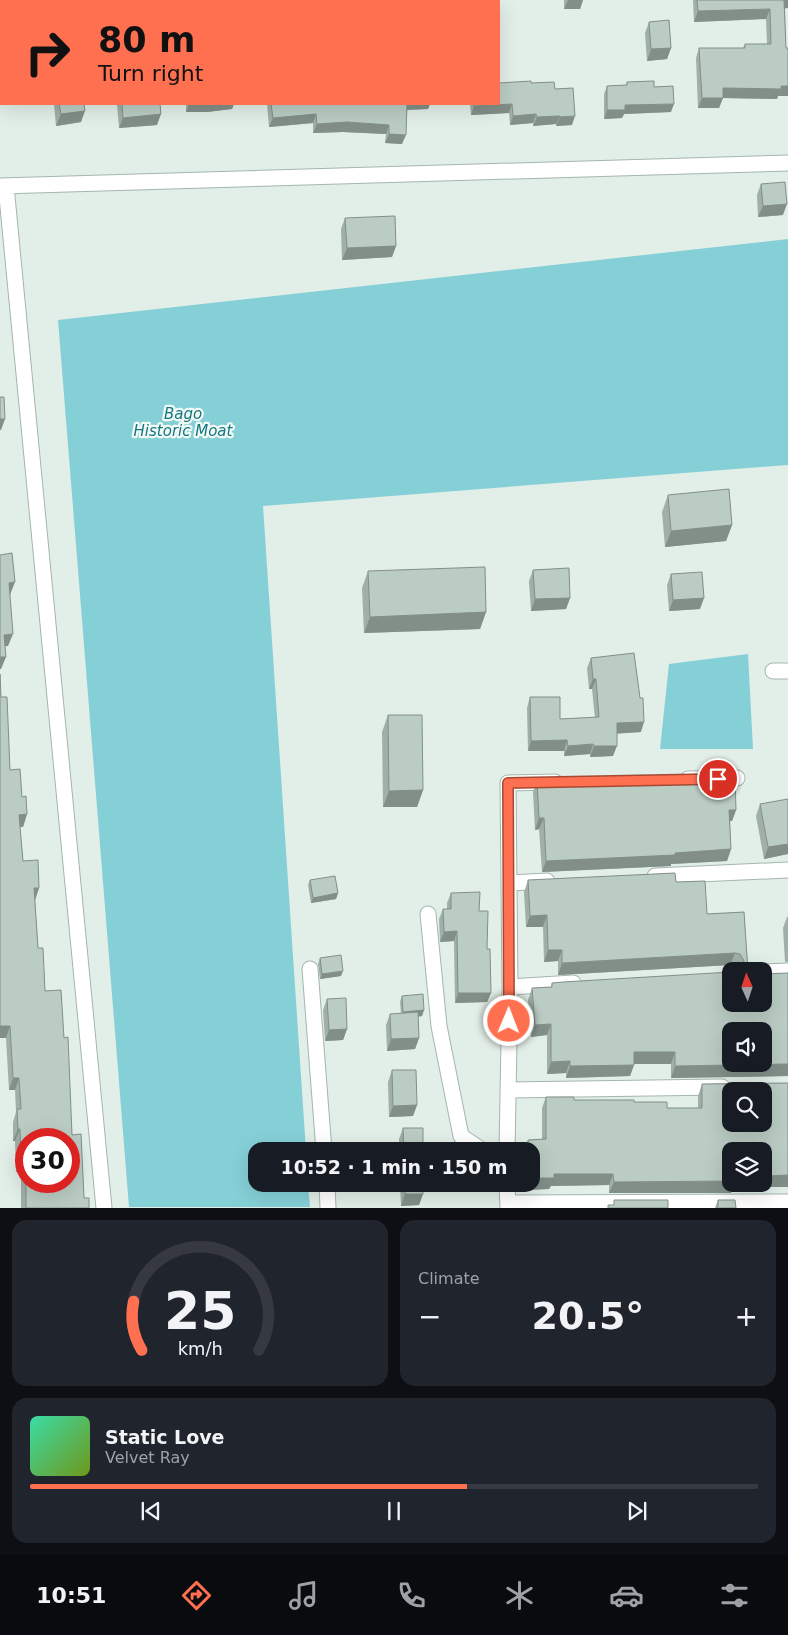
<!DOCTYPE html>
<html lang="en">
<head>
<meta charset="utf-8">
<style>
  body { margin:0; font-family:"DejaVu Sans",sans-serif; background:#20242c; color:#f1f3f6; height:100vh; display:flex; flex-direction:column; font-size:19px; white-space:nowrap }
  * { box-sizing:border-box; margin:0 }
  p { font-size:16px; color:#9ea1a6 }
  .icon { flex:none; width:28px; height:28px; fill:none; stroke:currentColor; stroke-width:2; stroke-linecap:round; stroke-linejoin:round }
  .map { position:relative; height:1208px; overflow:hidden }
  .sheet { display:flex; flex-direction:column; gap:12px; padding:12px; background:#0d0f14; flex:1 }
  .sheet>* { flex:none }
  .hud { position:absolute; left:0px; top:0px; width:500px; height:105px; box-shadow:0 5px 20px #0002; background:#fe704f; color:#111; overflow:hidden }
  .needle { width:32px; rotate:357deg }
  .fabs { position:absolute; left:722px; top:962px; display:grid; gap:10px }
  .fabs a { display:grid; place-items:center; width:50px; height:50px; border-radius:10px; background:#171b24; box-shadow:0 5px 20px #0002; font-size:25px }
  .speed { position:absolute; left:15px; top:1128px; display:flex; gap:10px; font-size:25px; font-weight:700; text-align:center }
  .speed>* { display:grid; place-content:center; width:65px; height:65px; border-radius:50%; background:#171b24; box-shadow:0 5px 20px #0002; line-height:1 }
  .speed .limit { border:8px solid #d22; background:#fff; color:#111 }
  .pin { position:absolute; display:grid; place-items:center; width:42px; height:42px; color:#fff; margin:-21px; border:2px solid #fff; border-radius:50%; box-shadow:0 1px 5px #0007 }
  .me { position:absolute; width:55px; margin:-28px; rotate:1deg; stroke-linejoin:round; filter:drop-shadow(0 0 4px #0008) }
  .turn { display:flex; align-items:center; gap:18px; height:105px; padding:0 15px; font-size:22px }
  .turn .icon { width:65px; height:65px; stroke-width:2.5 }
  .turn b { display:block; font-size:35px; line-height:42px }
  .big { font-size:38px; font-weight:700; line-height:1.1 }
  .sheet .card { flex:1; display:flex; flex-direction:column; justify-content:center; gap:8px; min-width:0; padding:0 18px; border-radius:15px; background:#20242c }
  .sheet .dial { align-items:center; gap:0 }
  .dial svg { height:130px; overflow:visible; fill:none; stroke:#363941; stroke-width:7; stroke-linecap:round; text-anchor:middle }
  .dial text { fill:#f1f3f6; stroke:none }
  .song { display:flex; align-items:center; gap:15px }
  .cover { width:60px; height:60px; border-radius:8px; background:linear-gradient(135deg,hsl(160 70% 55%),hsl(80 70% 35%)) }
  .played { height:5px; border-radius:2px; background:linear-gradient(90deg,#fe704f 60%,#363941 60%) }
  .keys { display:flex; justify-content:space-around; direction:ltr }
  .heat { display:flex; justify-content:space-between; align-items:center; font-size:28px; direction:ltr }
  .sheet .tiles { flex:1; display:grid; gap:12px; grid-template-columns:1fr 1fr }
  .card:last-child { grid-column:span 2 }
  .trip { position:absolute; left:248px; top:1142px; width:292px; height:50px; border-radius:15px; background:#171b24; box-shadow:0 5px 20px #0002; font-weight:700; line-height:50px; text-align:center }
  .tabs { display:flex; height:80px; justify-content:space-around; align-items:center; background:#090b0e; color:#9ea1a6 }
  .tabs .icon { width:35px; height:35px }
  .tabs .selected { color:#fe704f }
  .tabs b { font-size:22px; color:#f1f3f6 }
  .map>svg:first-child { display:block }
  .water { fill:#85d0d7 }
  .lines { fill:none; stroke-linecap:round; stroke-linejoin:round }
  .minor-casing { stroke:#a4b6af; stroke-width:17 }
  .minor { stroke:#fff; stroke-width:15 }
  .wall { fill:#a0afa8 }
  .shaded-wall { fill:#828f88 }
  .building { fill:#baccc3; stroke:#828f88; fill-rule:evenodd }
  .route-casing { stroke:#a54933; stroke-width:12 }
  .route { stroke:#fe704f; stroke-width:9 }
  .labels { text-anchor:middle; stroke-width:4.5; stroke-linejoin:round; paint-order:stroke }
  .water-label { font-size:15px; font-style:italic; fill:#147682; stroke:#f3faf6 }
</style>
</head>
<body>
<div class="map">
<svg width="788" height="1208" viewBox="0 0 788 1208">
  <rect width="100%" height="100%" fill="#e2eee8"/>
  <path class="water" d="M788 239V465L263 506 306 1151H256V1184H308L310 1207H129L58 320Z
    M748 654 753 749H660L669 664Z"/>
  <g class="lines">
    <g class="minor-casing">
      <path id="minor" d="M0 186 788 163
        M6 186 104 1208
        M773 671H788
        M688 779 737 778
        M655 876 788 870
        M510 883 547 881
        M428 914 439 1026 461 1136 483 1151
        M310 969 324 1151
        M764 972 788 971
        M510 987 573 983
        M508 1090 722 1087
        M507 1151 510 987 508 783 555 782
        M327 1184 328 1208
        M507 1184 508 1208
        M508 1203 788 1202"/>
    </g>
    <use href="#minor" class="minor"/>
  </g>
  <path class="wall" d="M564 0H583L580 9H564Z
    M693 0H788L785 9 786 48H788V96H778L777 99 723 98 719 108H698L696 58 699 48H743L745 44H767L766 19 694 22Z
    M649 22 671 48 667 59 647 61 645 33Z
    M627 82 654 87 671 112 624 114 622 118 604 119V94L607 86 626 85Z
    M531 83 555 89 572 125 556 126V124L533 126V123L510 125 509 113 471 115 470 104H499Z
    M54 104H84L81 122 56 126Z
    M117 104H160L157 125 119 128Z
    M186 104H234L232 109 207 112H186Z
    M267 104H430L428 109 407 110 402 144 385 143 386 134 343 132 313 133V123L269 127Z
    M761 184 783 215 758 217 757 195Z
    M345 218 396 246 392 257 342 260 341 229Z
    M668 495 732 525 726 541 665 547 662 512Z
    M533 570 570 598 566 609 531 611 529 581Z
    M368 571 486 612 480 629 364 633 362 588Z
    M671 574 700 609 669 611 667 585Z
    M591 658 641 732 617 733 613 756 590 757V754L564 756V751H528L527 708 530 697 560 719 595 718 592 689H589L587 668Z
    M1 697 10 770 22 797 27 814 23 827H20L23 861 39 888 35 900 38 948 45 991 64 1038 72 1135 84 1198 89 1208H21V1172H16L15 1141H13V1122L16 1112 15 1090H9L6 1038Z
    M388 715 423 790 417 807H383L382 732Z
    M537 781 736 810 732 821H730L731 849 727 861 671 864V866L542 872 539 829 535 830 533 792Z
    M788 799V854L764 859 756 816 760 804Z
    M310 880 338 893 336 899 311 903 308 885Z
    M528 880 676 882 707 914 744 912 748 971 738 970 736 966 730 965 558 975V961L544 962 543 927H526L524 892Z
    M451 893 479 911 487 949 491 993 487 1002 455 1003 454 941 440 942 439 919 443 909H447V903Z
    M787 917H788V962H785L783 928Z
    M320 958 341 976 320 979 318 964Z
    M788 973V1076L671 1078V1064H634L630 1076 566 1078V1073L547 1074V1035L531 1037 528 1000 532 988 551 987 552 983 731 1004Z
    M402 996 424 1010 422 1016 418 1017 419 1038 415 1049 387 1051 386 1025 390 1014 401 1013 400 1002Z
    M327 999 347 1029 343 1040 325 1041 323 1010Z
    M392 1070 417 1105 413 1116 389 1117 388 1082Z
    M788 1083V1187H764L763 1190H732L731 1193H609V1185L551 1186 549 1189 524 1190V1184H531V1151H524L528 1140 542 1139V1108L546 1097 574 1100 634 1102 667 1108H698V1096L702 1084Z
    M403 1128 423 1151H399V1139Z
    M400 1184H423V1194L419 1205 401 1206Z
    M718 1200 736 1208H715Z"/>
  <path class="shaded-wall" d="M568 0H583L580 9H564Z
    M784 0H788V8L781 9Z
    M770 9 766 19 694 22 698 11Z
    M0 43H1V53H0Z
    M671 48 667 59 647 61 651 49Z
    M788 86V96H778L777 99 723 98 719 108H698L702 98 723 88Z
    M189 104H234L232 109 207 112H186Z
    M406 104H430L428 109 404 110Z
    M512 104 509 113 471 115 474 106Z
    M674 104 671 112 624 114 622 118 604 119 607 110 625 105Z
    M85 111 81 122 56 126 61 114Z
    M161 114 157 125 119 128 123 118Z
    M316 114 313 123 269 127 273 118Z
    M536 114 533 123 510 125 513 116Z
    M560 116 556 124 533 126 537 117Z
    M575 116 572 125 556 126 560 117Z
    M347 122 389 125 386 134 343 132 313 133 317 124Z
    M389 134 406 135 402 144 385 143Z
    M787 204 783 215 758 217 763 206Z
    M396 246 392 257 342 260 347 248Z
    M0 419H5L1 430H0Z
    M732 525 726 541 665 547 671 531Z
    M15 582 10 595H4L9 583Z
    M570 598 566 609 531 611 535 599Z
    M704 598 700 609 669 611 673 600Z
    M486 612 480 629 364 633 370 617Z
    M13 634 8 646 0 647 4 635Z
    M0 657H6L1 669H0Z
    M593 679H596L592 689H589Z
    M644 722 641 732 613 734 617 723Z
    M567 740 564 751H528L531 741Z
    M593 744 590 754 564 756 568 746Z
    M594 746H617L613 756 590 757Z
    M423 790 417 807H383L389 791Z
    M729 810H736L732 821H725Z
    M27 814 23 827H14L19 815Z
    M539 818H544L539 829 535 830Z
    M788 844V854L764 859 768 847Z
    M731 849 727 861 671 864V866L542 872 546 861Z
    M34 888H39L35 900Z
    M338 893 336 899 311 903 313 898Z
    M547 915 543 927H526L530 916Z
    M457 931 454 941 440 942 444 932Z
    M548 950H562L558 961 544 962Z
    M735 953 730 965 558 975 562 963Z
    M343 971 341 976 320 979 322 974Z
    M458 993H491L487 1002 455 1003Z
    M424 1010 422 1016 401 1018 403 1012Z
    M551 1024 547 1035 531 1037 535 1025Z
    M0 1026H10L6 1038H0Z
    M347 1029 343 1040 325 1041 329 1030Z
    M419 1038 415 1049 387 1051 391 1039Z
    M634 1052H675L671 1064H630Z
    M570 1061 566 1073 547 1074 551 1062Z
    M788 1064V1076L671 1078 675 1066Z
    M634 1065 630 1076 566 1078 570 1066Z
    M13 1078H19L15 1090H9Z
    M417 1105 413 1116 389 1117 393 1106Z
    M18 1129H20L15 1141H13Z
    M21 1160H26L21 1172H16Z
    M554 1174H613L609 1185 551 1186 549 1189 524 1190 527 1184H531V1178Z
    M788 1175V1187H764L763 1190H732L731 1193H609L614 1182 731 1181V1184H764V1179L767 1176Z
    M405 1194H423L419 1205 401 1206Z"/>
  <path class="building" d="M51 0H62V1H48Z
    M132 0H163V1H132Z
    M250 0H386V1H250Z
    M697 0H784L786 48H788V86H781V89L723 88V98H702L699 48H745V44H771L770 9 698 11Z
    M1 20V43H0V21Z
    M669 20 671 48 651 49 649 22Z
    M531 81V83L554 82 555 89 573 88 575 116 560 117V116L537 117 536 114 513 116 512 104 474 106V104H499V83Z
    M654 81V87L673 86 674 104 625 105V110H607V86L627 85V82Z
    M59 104H84L85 111 61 114Z
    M122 104H160L161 114 123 118Z
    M271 104H407L406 135 389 134V125L347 122 317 124 316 114 273 118Z
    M785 182 787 204 763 206 761 184Z
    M395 216 396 246 347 248 345 218Z
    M0 397H4L5 419H0Z
    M729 489 732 525 671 531 668 495Z
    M12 553 15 582 9 583 13 634 4 635 6 657H0V555Z
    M485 567 486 612 370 617 368 571Z
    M569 568 570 598 535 599 533 570Z
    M702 572 704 598 673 600 671 574Z
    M634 653 640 698H643L644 722 617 723V746H594L593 744 568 746 567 740 531 741 530 697H560V719L599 717 596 679H593L591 658Z
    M0 674 1 697H7L10 770 20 769 22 797 26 796 27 814 19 815 23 861 38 860 39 888H34L38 948H43L45 991 61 990 64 1038 68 1037 72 1135 81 1134 84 1198H89V1208H26V1160H21L20 1129H18L17 1109H21L19 1078H13L10 1026H0ZM26 1139H69V1181H26Z
    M388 715H422L423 790 389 791Z
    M708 777V780L735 779 736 810H729L731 849 675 853V855L546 861 544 818H539L537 781Z
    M788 799V844L768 847 760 804Z
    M675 873 676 882 705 881 707 914 744 912 748 971H737L743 967 744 961 740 954 735 953 562 963V950H548L547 915 530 916 528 880Z
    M335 876 338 893 313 898 310 880Z
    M480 892 479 911H488L487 949H490L491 993H458L457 931 444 932 443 909H451V893Z
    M341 955 343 971 322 974 320 958Z
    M731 972V1004H764V974L788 973V1064L675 1066V1052H634V1065L570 1066V1061L551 1062V1024L535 1025 532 988 552 987V983L563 982ZM731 1031H764V1064H731Z
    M423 994 424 1010 403 1012 402 996Z
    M346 998 347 1029 329 1030 327 999Z
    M418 1012 419 1038 391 1039 390 1014Z
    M392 1070H416L417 1105 393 1106Z
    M788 1083V1175L767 1176V1179H764V1151H731V1181L614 1182 613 1174H554V1178H531V1151H528V1140L546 1139V1097H574V1100H634V1102H667V1108H702V1084ZM731 1091H764V1124H731Z
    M403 1128H423V1151H404Z
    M405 1184H423V1194H405Z
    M614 1200H668V1208H608V1205H614Z
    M718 1200H735L736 1208H718Z"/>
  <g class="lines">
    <g class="route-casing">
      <path id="route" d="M509 1021 508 783 718 779"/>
    </g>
    <use href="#route" class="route"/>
  </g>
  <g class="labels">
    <g class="water-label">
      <text x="183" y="419">Bago<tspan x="183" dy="17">Historic Moat</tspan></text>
    </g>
  </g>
</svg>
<div class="fabs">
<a><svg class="needle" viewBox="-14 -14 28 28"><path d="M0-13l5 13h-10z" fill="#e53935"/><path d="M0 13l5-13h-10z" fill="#9ea1a6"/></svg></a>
<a><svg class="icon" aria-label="sound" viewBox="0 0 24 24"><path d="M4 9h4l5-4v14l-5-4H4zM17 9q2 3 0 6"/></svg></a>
<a><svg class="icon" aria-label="search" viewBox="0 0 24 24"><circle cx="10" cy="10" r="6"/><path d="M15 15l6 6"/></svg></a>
<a><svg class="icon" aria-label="layers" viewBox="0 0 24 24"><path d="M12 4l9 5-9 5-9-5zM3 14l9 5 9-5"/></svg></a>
</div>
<div class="speed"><div class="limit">30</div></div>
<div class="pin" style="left:718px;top:779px;background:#d93025"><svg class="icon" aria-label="arrive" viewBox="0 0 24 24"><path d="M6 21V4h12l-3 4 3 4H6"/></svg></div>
<svg class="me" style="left:509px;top:1021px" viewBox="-20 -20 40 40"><circle r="17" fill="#fe704f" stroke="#fff" stroke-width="3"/><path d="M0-11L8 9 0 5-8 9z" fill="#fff"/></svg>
<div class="trip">10:52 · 1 min · 150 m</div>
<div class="hud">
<div class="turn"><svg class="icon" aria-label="right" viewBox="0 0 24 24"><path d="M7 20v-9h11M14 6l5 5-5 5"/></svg><div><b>80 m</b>Turn right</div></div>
</div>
</div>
<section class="sheet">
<div class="tiles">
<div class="card dial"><svg viewBox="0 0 100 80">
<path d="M14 69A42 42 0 1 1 86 69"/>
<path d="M14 69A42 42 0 0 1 9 39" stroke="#fe704f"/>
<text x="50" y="56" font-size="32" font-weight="700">25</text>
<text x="50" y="72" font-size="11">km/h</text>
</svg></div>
<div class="card"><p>Climate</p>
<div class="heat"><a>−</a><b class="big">20.5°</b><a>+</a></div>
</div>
<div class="card">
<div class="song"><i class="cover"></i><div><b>Static Love</b><p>Velvet Ray</p></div></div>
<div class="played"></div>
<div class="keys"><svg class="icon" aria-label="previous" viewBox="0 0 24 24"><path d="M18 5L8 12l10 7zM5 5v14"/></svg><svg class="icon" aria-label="pause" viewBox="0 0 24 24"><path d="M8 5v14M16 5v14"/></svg><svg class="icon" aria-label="next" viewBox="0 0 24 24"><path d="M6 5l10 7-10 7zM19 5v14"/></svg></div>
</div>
</div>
</section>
<nav class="tabs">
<b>10:51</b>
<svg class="icon selected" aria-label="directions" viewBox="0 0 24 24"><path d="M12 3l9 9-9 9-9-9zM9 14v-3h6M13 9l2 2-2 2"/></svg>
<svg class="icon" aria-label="music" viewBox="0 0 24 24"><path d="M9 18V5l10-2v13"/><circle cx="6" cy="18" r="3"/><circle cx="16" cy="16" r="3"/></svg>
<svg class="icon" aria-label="phone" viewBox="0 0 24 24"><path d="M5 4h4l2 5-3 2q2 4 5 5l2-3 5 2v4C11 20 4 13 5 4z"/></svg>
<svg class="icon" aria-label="climate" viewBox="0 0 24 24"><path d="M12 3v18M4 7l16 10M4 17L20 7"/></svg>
<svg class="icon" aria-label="car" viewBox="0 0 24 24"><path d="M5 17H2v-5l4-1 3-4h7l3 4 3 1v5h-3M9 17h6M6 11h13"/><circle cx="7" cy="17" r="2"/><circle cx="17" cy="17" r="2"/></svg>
<svg class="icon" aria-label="filters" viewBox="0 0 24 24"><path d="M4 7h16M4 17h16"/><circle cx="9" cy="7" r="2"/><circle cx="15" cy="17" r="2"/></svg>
</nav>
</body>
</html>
